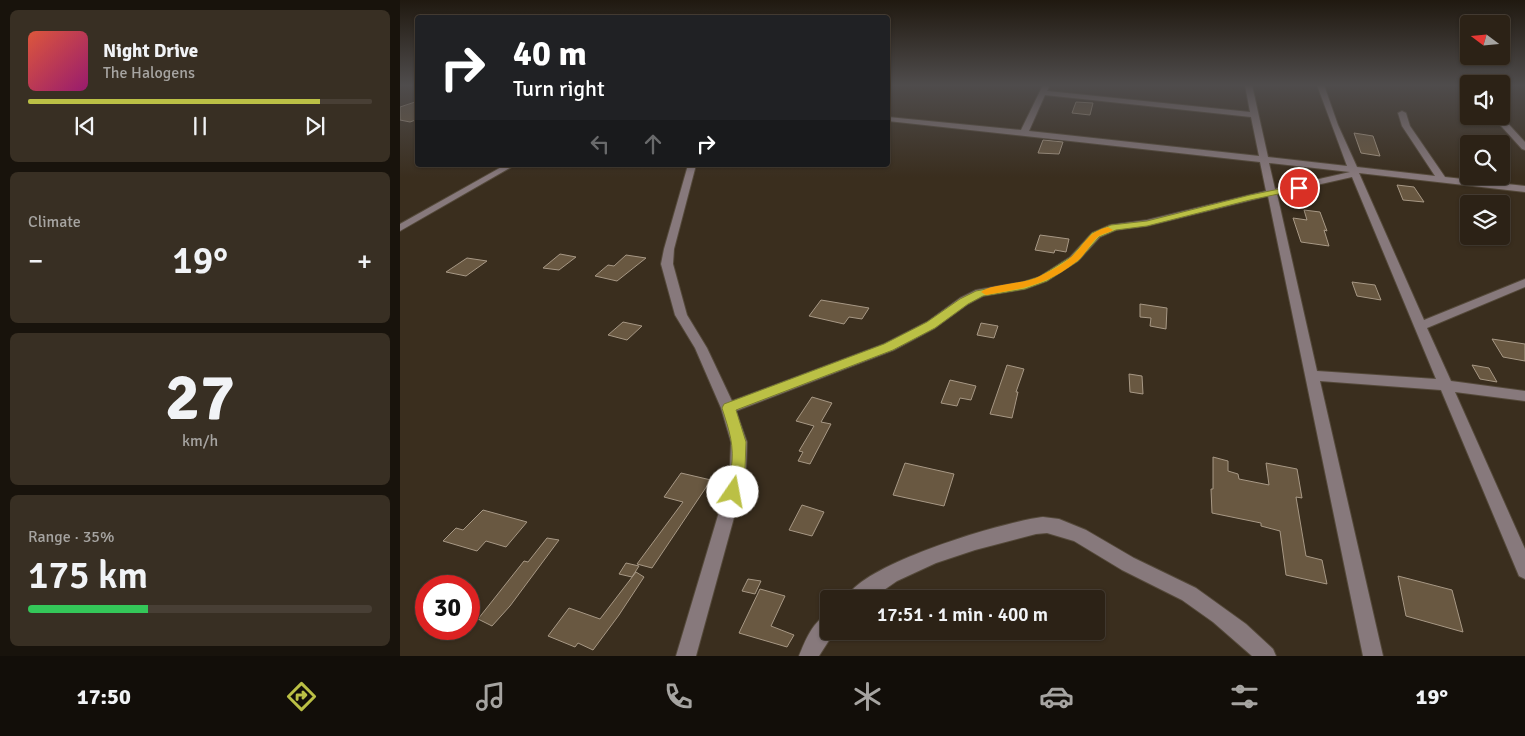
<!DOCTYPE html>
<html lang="en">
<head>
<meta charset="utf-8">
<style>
  body { margin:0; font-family:Signika,sans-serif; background:#382f23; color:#f1f3f6; height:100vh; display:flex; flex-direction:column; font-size:19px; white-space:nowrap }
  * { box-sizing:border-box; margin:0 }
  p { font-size:16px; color:#a6a4a1 }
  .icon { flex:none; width:28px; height:28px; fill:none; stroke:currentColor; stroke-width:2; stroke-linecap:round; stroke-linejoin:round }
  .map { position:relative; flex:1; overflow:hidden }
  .panel { display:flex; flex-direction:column; gap:10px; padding:10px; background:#18130c; width:400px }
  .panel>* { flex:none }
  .hud { position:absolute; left:15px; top:15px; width:475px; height:152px; border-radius:5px; box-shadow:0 1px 4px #0004,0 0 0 1px #483f35; background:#202124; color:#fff; overflow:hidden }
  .needle { width:32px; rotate:286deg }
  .fabs { position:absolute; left:1060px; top:15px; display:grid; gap:10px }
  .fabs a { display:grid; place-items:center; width:50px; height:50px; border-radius:5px; background:#2c2216; box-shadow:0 1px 4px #0004,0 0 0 1px #483f35; font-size:25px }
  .speed { position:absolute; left:15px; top:575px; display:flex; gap:10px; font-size:25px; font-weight:700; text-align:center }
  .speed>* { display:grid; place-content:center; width:65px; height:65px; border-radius:50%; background:#2c2216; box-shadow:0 1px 4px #0004,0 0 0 1px #483f35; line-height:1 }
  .speed .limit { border:8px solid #d22; background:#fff; color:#111 }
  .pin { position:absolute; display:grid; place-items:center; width:42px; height:42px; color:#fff; margin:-21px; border:2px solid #fff; border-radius:50%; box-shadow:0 1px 5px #0007 }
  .me { position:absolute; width:55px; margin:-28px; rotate:12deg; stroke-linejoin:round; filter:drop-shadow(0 0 4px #0008) }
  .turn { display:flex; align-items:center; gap:18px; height:105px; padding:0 15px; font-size:22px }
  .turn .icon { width:65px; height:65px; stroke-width:2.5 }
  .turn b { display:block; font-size:35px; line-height:42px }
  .lanes { display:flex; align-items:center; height:48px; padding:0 15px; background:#0003; justify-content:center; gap:25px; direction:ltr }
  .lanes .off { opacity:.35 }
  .big { font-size:38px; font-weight:600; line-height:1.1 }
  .panel .card { flex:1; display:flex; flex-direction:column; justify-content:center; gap:8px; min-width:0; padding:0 18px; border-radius:8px; background:#382f23 }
  .panel .dial { align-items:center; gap:0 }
  .dial b { font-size:65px; line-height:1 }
  .song { display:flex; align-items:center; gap:15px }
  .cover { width:60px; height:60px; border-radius:8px; background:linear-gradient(135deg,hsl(10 70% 55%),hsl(320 70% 35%)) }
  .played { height:5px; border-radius:2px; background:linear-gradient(90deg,#bbc045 85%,#483f35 85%) }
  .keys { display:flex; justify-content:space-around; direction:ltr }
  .heat { display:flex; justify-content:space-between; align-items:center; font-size:28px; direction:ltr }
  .charge { height:8px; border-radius:4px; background:linear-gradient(90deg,#34c759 35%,#483f35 0) }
  .trip { position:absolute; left:420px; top:590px; width:285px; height:50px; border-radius:5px; background:#2c2216; box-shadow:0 1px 4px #0004,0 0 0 1px #483f35; font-weight:600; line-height:50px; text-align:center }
  .menu { display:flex; height:80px; justify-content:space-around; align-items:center; background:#120e09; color:#a6a4a1 }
  .menu .icon { width:35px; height:35px }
  .menu .current { color:#bbc045 }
  .menu b { font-size:22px; color:#f1f3f6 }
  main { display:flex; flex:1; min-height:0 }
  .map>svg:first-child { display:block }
  .building { fill:#695841; stroke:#a79885 }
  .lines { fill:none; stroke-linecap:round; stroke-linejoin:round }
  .minor-casing { stroke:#54493a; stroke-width:2 }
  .minor { fill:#87797c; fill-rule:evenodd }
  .route { fill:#bbc045; stroke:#7a7d2d }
  .slow { fill:#f59e0b }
</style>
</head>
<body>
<main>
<section class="panel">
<div class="card">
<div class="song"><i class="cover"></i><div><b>Night Drive</b><p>The Halogens</p></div></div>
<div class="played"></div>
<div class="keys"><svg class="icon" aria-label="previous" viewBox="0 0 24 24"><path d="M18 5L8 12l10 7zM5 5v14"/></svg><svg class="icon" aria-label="pause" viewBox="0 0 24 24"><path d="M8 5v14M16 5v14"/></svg><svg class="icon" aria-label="next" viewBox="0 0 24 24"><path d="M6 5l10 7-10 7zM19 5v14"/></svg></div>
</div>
<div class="card"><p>Climate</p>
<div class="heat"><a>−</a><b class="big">19°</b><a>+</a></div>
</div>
<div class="card dial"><b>27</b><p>km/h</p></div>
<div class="card"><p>Range · 35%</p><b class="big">175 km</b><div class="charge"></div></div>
</section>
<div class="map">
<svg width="1125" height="656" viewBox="0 0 1125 656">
  <rect width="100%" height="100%" fill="#3a2e1e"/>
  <path class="building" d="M18 101V119L10 122 0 120V107Z
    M676 102 693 103 690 115 672 113Z
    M954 133 973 136 980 156 961 153Z
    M643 140 663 142 659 154 638 153Z
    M997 185 1014 187 1024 202 1003 200Z
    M904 210 920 212 927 231 924 230 929 246 901 242 893 218 907 220Z
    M640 235 669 239 666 252 655 250 654 253 635 250Z
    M160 254 176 257 159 270 143 268Z
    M226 255 246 258 217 281 195 276 208 265 214 266Z
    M67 258 87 261 66 276 46 272Z
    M952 282 975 285 981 300 957 296Z
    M421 300 469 308 462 319 449 317 444 324 409 316Z
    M740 304 767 308 766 329 750 326 751 318 740 317Z
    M223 322 242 326 227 340 208 335Z
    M581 323 598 326 594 338 577 335Z
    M1092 339 1125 344V361L1103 357Z
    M607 365 624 369 616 392H618L612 418 590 414Z
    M1072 365 1089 368 1097 382 1080 379Z
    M729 374 742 376 743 394 730 392Z
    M550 380 576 386 571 400 560 398 557 406 541 403Z
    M412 397 432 403 421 422 431 424 410 464 398 461 403 452 399 451 414 426 396 421Z
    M813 457 828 461V471L838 474 839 479 869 485 866 463 897 469 902 498 896 497 906 556 922 560 927 584 886 575 880 531 861 526V523L812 513 811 489H813Z
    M505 463 554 474 544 506 493 495Z
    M281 473 311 480 252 568 237 564 283 502 264 497Z
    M402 505 424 512 412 536 389 530Z
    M83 510 127 522 106 547 86 541 77 551 43 541 56 528 63 530Z
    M147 538 159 540 110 606 92 626 78 619 124 561 128 562Z
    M226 563 239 566 232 577 219 574Z
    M236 572 244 577 219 615 193 650 178 643 175 647 148 636 169 608 200 619Z
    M998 576 1052 590 1063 632 1006 616Z
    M348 579 361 581 355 594 342 591Z
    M360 589 385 596 371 626 394 635 387 647 339 633Z"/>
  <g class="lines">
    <g class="minor-casing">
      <path id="minor" d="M643 85 649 87 647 91 850 112 845 85H852L868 157 947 166 917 85H924L938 125 957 167 1035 176 1002 126 998 113 1002 111 1006 113 1010 126 1045 177 1125 186V192L959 173 1024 320 1125 279V287L1027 328 1051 381 1125 391V401L1055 392 1125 549V579L1119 576 1041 390 920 381 983 656H963L868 196 747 226 716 230 700 237 678 261 647 281 625 289 583 296 568 304 535 328 494 350 336 411 347 442 346 468 341 492 296 656H276L325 492 330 468 331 442 321 408 295 348 275 315 261 264 264 249 288 165H296L274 249 273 264 287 315 307 348 332 401 484 344 527 322 560 298 576 290 623 282 639 277 670 257 692 233 710 225 747 220 866 191 860 162 488 121V117L621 130ZM645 95 851 117 859 156 629 131ZM869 163 950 172 875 189ZM952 177 1036 379 917 371 877 194Z
        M1092 116H1101L1125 142V150L1122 149Z
        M105 165H115L0 231V224Z
        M643 517 659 519 686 530 734 558 796 588 846 624 873 649 876 656H852L813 622 782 600 722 570 674 541 647 533 636 534 575 550 536 563 497 581 471 599H446C460 564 606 521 643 517Z
        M429 614V631H435L419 656H399C405 641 413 620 429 614Z"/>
    </g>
    <use href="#minor" class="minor"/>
  </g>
  <linearGradient id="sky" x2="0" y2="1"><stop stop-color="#201910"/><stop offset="0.48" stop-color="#4f4c4c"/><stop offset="1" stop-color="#4f4c4c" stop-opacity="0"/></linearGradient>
  <rect width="1125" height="177" fill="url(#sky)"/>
  <path class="route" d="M899 185 902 186V189L850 200 747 226 716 230 699 237 678 261 647 281 625 289 583 296 568 304 535 328 493 350 336 410 346 442 345 468 338 497 333 499 328 497C324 489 329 479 331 470 335 446 329 430 322 408L324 404 484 344 527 322 560 299 576 291 623 282 639 277 671 257 692 233 711 225 747 221 850 195Z"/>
  <path class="slow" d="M708 227 713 230C709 233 704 233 699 236 690 243 685 256 676 262 647 285 622 289 586 295L581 292C589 284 626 284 640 276 650 271 662 265 670 258 685 245 687 232 708 227Z"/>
</svg>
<div class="fabs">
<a><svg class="needle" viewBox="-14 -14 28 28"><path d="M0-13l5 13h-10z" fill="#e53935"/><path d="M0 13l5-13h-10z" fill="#a6a4a1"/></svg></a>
<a><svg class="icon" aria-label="sound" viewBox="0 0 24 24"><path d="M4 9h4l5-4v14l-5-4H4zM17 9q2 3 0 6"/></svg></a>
<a><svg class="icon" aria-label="search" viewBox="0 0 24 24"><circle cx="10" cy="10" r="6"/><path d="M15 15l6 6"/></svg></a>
<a><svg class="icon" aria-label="layers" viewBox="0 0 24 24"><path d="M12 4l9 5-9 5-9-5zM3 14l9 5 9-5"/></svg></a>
</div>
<div class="speed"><div class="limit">30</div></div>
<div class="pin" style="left:899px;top:188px;background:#d93025"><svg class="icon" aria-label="arrive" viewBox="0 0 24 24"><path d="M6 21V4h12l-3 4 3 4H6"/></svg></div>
<svg class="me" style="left:333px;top:492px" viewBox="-20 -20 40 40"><circle r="19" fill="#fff"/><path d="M0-13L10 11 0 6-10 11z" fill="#bbc045"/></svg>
<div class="trip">17:51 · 1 min · 400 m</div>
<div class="hud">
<div class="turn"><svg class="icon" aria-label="right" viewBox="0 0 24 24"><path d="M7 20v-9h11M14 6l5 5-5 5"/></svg><div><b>40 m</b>Turn right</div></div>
<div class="lanes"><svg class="icon off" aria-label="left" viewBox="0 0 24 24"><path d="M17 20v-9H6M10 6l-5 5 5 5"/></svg><svg class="icon off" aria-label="ahead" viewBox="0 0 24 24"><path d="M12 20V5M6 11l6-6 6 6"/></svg><svg class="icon" aria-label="right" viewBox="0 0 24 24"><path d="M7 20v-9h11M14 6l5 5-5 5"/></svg></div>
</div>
</div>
</main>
<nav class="menu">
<b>17:50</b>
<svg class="icon current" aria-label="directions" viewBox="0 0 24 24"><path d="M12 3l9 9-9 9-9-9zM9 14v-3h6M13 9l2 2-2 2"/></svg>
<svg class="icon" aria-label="music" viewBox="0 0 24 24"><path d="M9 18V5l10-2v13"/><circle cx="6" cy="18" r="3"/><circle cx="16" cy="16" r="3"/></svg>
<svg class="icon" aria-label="phone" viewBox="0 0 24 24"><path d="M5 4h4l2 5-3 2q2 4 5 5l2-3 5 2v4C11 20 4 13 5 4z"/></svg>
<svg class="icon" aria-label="climate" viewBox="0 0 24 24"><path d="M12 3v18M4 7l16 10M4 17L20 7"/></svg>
<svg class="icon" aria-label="car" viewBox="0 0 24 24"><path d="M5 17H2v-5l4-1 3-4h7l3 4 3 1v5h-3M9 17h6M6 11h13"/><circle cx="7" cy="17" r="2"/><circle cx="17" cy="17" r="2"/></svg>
<svg class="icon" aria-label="filters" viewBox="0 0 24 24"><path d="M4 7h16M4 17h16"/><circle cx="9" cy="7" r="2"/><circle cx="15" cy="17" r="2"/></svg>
<b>19°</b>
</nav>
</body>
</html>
